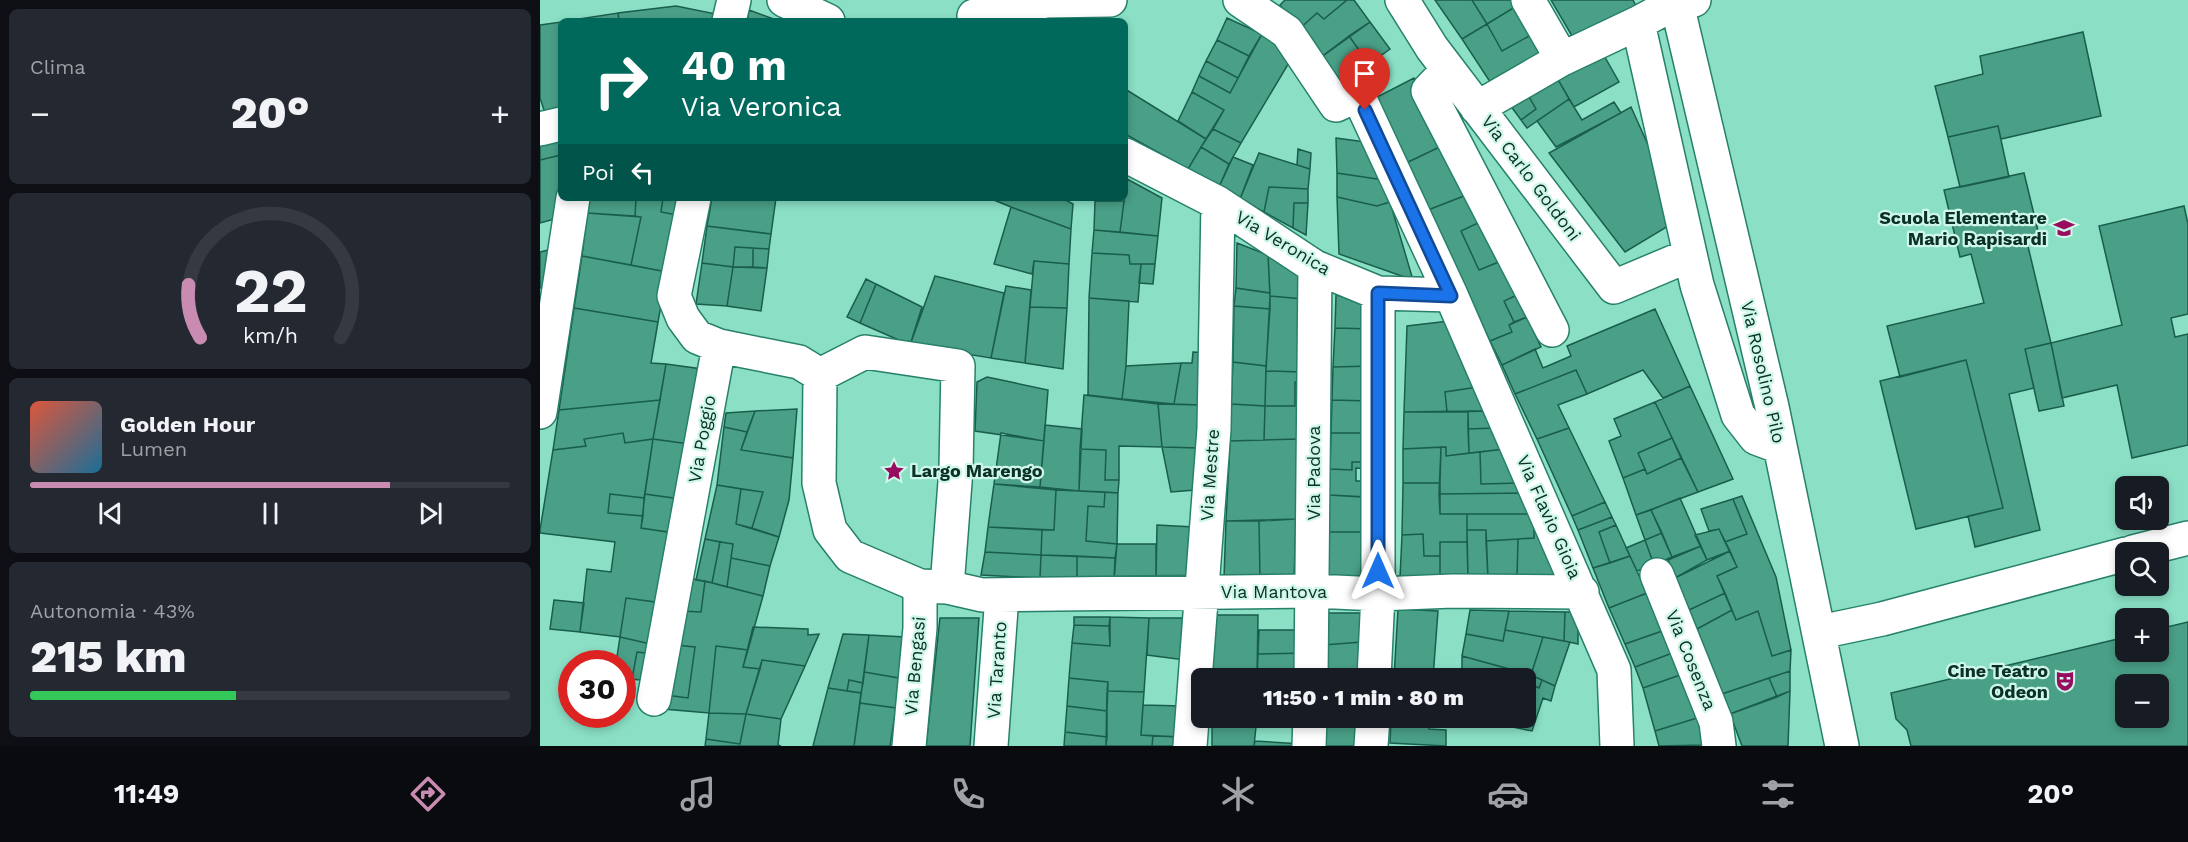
<!DOCTYPE html>
<html lang="it">
<head>
<meta charset="utf-8">
<style>
  body { margin:0; font-family:"Work Sans",sans-serif; background:#242831; color:#f1f3f6; height:100vh; display:flex; flex-direction:column; font-size:22px; white-space:nowrap }
  * { box-sizing:border-box; margin:0 }
  p { font-size:20px; color:#9ea1a6 }
  .icon { flex:none; width:33px; height:33px; fill:none; stroke:currentColor; stroke-width:2; stroke-linecap:round; stroke-linejoin:round }
  .map { position:relative; flex:1; overflow:hidden }
  .drawer { display:flex; flex-direction:column; gap:9px; padding:9px; background:#0d0f14; width:540px }
  .drawer>* { flex:none }
  .hud { position:absolute; left:18px; top:18px; width:570px; height:183px; border-radius:9px; box-shadow:0 3px 9px #0003; background:#00695c; color:#fff; overflow:hidden }
  .tools { position:absolute; left:1575px; top:476px; display:grid; gap:12px }
  .tools a { display:grid; place-items:center; width:54px; height:54px; border-radius:9px; background:#171b24; box-shadow:0 3px 9px #0003; font-size:30px }
  .speed { position:absolute; left:18px; top:650px; display:flex; gap:12px; font-size:30px; font-weight:700; text-align:center }
  .speed>* { display:grid; place-content:center; width:78px; height:78px; border-radius:50%; background:#171b24; box-shadow:0 3px 9px #0003; line-height:1 }
  .speed .limit { border:9px solid #d22; background:#fff; color:#111 }
  .pin { position:absolute; display:grid; place-items:center; width:51px; height:51px; color:#fff; margin:-62px -26px; border-radius:50% 50% 50% 0; rotate:-45deg; box-shadow:0 0 6px #0007 }
  .pin .icon { rotate:45deg }
  .me { position:absolute; width:66px; margin:-33px; rotate:0deg; stroke-linejoin:round; filter:drop-shadow(0 0 4px #0008) }
  .turn { display:flex; align-items:center; gap:21px; height:126px; padding:0 24px; font-size:27px }
  .turn .icon { width:78px; height:78px; stroke-width:2.5 }
  .turn b { display:block; font-size:42px; line-height:51px }
  .then { display:flex; align-items:center; height:57px; padding:0 24px; background:#0003; gap:12px; font-size:22px }
  .big { font-size:45px; font-weight:800; line-height:1.1 }
  .drawer .card { flex:1; display:flex; flex-direction:column; justify-content:center; gap:9px; min-width:0; padding:0 21px; border-radius:9px; background:#242831 }
  .drawer .dial { align-items:center; gap:0 }
  .dial svg { height:156px; overflow:visible; fill:none; stroke:#363941; stroke-width:7; stroke-linecap:round; text-anchor:middle }
  .dial text { fill:#f1f3f6; stroke:none }
  .song { display:flex; align-items:center; gap:18px }
  .cover { width:72px; height:72px; border-radius:9px; background:linear-gradient(135deg,hsl(10 70% 55%),hsl(200 70% 35%)) }
  .played { height:6px; border-radius:3px; background:linear-gradient(90deg,#c98bb2 75%,#363941 75%) }
  .keys { display:flex; justify-content:space-around; direction:ltr }
  .heat { display:flex; justify-content:space-between; align-items:center; font-size:33px; direction:ltr }
  .charge { height:9px; border-radius:4px; background:linear-gradient(90deg,#34c759 43%,#363941 0) }
  .trip { position:absolute; left:651px; top:668px; width:345px; height:60px; border-radius:9px; background:#171b24; box-shadow:0 3px 9px #0003; font-weight:800; line-height:60px; text-align:center }
  .menu { display:flex; height:96px; justify-content:space-around; align-items:center; background:#090b0e; color:#9ea1a6 }
  .menu .icon { width:42px; height:42px }
  .menu .selected { color:#c98bb2 }
  .menu b { font-size:27px; color:#f1f3f6 }
  main { display:flex; flex:1; min-height:0 }
  .map>svg:first-child { display:block }
  .building { fill:#4a9f87; stroke:#195e4c; stroke-width:1.5; fill-rule:evenodd }
  .lines { fill:none; stroke-linecap:round; stroke-linejoin:round }
  .minor-casing { stroke:#27816a; stroke-width:36 }
  .minor { stroke:#fff; stroke-width:33 }
  .route-casing { stroke:#114b97; stroke-width:15 }
  .route { stroke:#1a73e8; stroke-width:10 }
  .labels { text-anchor:middle; stroke-width:4.5; stroke-linejoin:round; paint-order:stroke }
  .street-label { font-size:18px; fill:#0b3027; stroke:#cef7e9 }
  .poi-label { font-size:18px; font-weight:bold; fill:#0b3027; stroke:#cef7e9; text-anchor:end }
</style>
</head>
<body>
<main>
<section class="drawer">
<div class="card"><p>Clima</p>
<div class="heat"><a>−</a><b class="big">20°</b><a>+</a></div>
</div>
<div class="card dial"><svg viewBox="0 0 100 80">
<path d="M14 69A42 42 0 1 1 86 69"/>
<path d="M14 69A42 42 0 0 1 8 42" stroke="#c98bb2"/>
<text x="50" y="56" font-size="32" font-weight="700">22</text>
<text x="50" y="72" font-size="11">km/h</text>
</svg></div>
<div class="card">
<div class="song"><i class="cover"></i><div><b>Golden Hour</b><p>Lumen</p></div></div>
<div class="played"></div>
<div class="keys"><svg class="icon" aria-label="previous" viewBox="0 0 24 24"><path d="M18 5L8 12l10 7zM5 5v14"/></svg><svg class="icon" aria-label="pause" viewBox="0 0 24 24"><path d="M8 5v14M16 5v14"/></svg><svg class="icon" aria-label="next" viewBox="0 0 24 24"><path d="M6 5l10 7-10 7zM19 5v14"/></svg></div>
</div>
<div class="card"><p>Autonomia · 43%</p><b class="big">215 km</b><div class="charge"></div></div>
</section>
<div class="map">
<svg width="1648" height="746" viewBox="0 0 1648 746">
  <rect width="100%" height="100%" fill="#8adfc5"/>
  <path class="building" d="M745 0H807L784 19 777 13 758 30 740 5Z
    M807 0H814L830 22 780 58 758 30 777 13 784 19Z
    M895 0H932L947 24 922 39Z
    M932 0H971L975 7 947 24Z
    M1011 0H1093L1098 10 1035 41Z
    M136 6 176 14 175 21H79L78 13Z
    M975 7 991 35 962 51 947 24Z
    M209 10 239 21H207Z
    M78 13 79 21H26Z
    M687 18 722 34 709 56 677 40Z
    M21 22V109L5 113 0 98V25Z
    M830 22 850 49 829 64 809 36Z
    M947 24 962 51 991 35 1005 60 956 91 922 39Z
    M1543 32 1561 116 1461 139 1458 126 1408 137 1395 86 1443 74 1440 56Z
    M722 34 753 56 701 143 673 129 684 110 652 92 659 76 690 93Z
    M809 36 829 64 800 84 780 58Z
    M677 40 709 56 698 78 666 61Z
    M1062 52 1079 82 1034 107 1017 78Z
    M666 61 698 78 690 93 659 76Z
    M874 78 906 144 866 163 835 98Z
    M1017 78 1029 99 987 128 981 120 996 109 988 95Z
    M585 89 666 139 648 169 585 134Z
    M652 92 684 110 666 139 638 121Z
    M988 95 996 109 981 120 970 105Z
    M1029 99 1042 120 1074 102 1081 113 1016 147 997 121Z
    M1091 107 1113 156 1130 225 1085 252 1009 153Z
    M1458 126 1469 177 1420 187 1408 137Z
    M673 129 701 143 689 164 661 147Z
    M21 138V155L0 160V143Z
    M796 138 832 143 842 177 837 179 797 173Z
    M906 144 929 194 888 210 866 163Z
    M661 147 689 164 679 187 648 169Z
    M758 149 771 153 770 169 757 165Z
    M719 153 770 169 768 189 729 187 724 212 700 199Z
    M21 155 22 217 0 223V160Z
    M693 157 713 165 700 199 679 187Z
    M797 173 837 179 842 177 850 202 837 206 797 197Z
    M1484 173 1500 239 1487 242 1511 343 1485 349 1494 388 1469 394 1500 530 1435 547 1428 516 1463 508 1426 360 1360 377 1347 326 1444 303 1431 254 1420 257 1404 190Z
    M587 179 622 198 618 236 580 232Z
    M729 187 768 189V203H754L753 228 724 212Z
    M929 194 942 221 921 231 939 270 961 261 977 295 964 301 974 322 969 325 972 332 950 341 888 210Z
    M797 197 837 206 850 202 873 280 799 254Z
    M50 198H96L95 216 47 213Z
    M96 198H123L121 212 137 215 127 272 91 265 101 217 95 216Z
    M123 198H140L137 215 121 212Z
    M172 198H236L231 234 167 226Z
    M455 198H522L533 204 531 229 471 207 454 200Z
    M555 201H584L580 232 554 230Z
    M754 203H768L766 235 753 228Z
    M1644 206 1648 224V314L1631 318 1635 337 1648 334V445L1592 458 1577 385 1522 398 1511 343 1582 325 1559 226Z
    M471 207 531 229 529 264 494 261 492 274 454 264Z
    M47 213 101 217 91 265 42 256Z
    M942 221 961 261 939 270 921 231Z
    M167 226 231 234 229 249 195 247 193 267 162 263Z
    M554 230 618 236 615 264H590L589 255 552 253Z
    M697 243 728 255 730 293 696 288Z
    M195 247 213 248V267H193Z
    M16 248 10 286 0 288V252Z
    M213 248 229 249 227 268 213 267Z
    M552 253 589 255 590 264H601L598 302 549 298Z
    M728 255 764 271 763 299 730 296Z
    M42 256 127 272 118 322 34 308Z
    M494 261 529 264 527 308 490 307Z
    M162 263 193 267 187 306 156 304Z
    M601 264H615L613 284 599 283Z
    M193 267 227 268 221 311 187 306Z
    M395 276 464 293 451 358 370 345Z
    M326 279 336 284 320 323 307 317Z
    M336 284 382 307 370 345 320 323Z
    M466 286 491 290 485 363 451 358Z
    M696 288 730 293V309L694 306Z
    M796 295 833 303 832 329 795 328Z
    M977 295 987 317 974 322 964 301Z
    M730 296 763 299 761 372 726 371Z
    M549 298 589 301 586 366 582 399 548 395Z
    M694 306 730 309 726 366 693 362Z
    M490 307 527 308 523 369 485 363Z
    M34 308 118 322 111 363 126 364 120 400 19 410Z
    M1115 309 1150 386 1123 398 1103 370 1047 394 1036 370 975 394 962 365 995 349 1003 368 1031 356 1027 346Z
    M987 317 1001 347 962 365 950 341 972 332 969 325Z
    M909 321 938 387 905 392 907 412H864L867 326Z
    M795 328 832 329 831 366 793 367Z
    M1511 343 1524 406 1499 411 1485 349Z
    M653 352 665 353 662 405 634 404 641 363H652Z
    M1426 360 1463 508 1376 529 1340 381Z
    M693 362 726 366 725 406 691 404Z
    M641 363 634 404 582 399 586 366Z
    M126 364 162 369 149 444 113 439Z
    M831 366 830 401 792 400 793 367Z
    M1036 370 1047 394 1018 405 1029 428 997 439 975 394Z
    M726 371 761 372 760 382H755V406H725Z
    M447 377 508 390 504 441 435 431 437 382Z
    M755 382H760L759 439 724 440 725 406H755Z
    M1150 386 1193 479 1158 492 1115 402Z
    M938 387 948 411 907 412 905 392Z
    M544 395 618 404 622 447 579 446V480H565L566 450 540 449Z
    M120 400 113 439 85 443 83 433 44 439 46 446 13 450 19 410Z
    M792 400 830 401 829 433H791Z
    M1115 402 1132 438 1098 453 1105 469 1083 478 1069 441 1081 436 1074 419Z
    M618 404 662 405 659 448 622 447Z
    M691 404 725 406 724 440 690 441Z
    M257 409 253 458 201 450 215 411Z
    M215 411 207 432 184 427 186 413Z
    M928 411 929 453 906 456V447L863 449 864 412Z
    M928 411H948L956 428 928 429Z
    M505 425 542 429 539 491 500 487Z
    M184 427 207 432 201 450 253 458 249 500 239 537 212 528 223 492 177 485Z
    M956 428 965 449 929 453 928 429Z
    M1029 428 1065 502 1032 516 997 439Z
    M83 433 85 443 113 439 104 498 70 494 68 513 103 516 101 528 134 533 122 603 86 598 80 637 40 632 47 569 71 572 75 542 0 533V530L13 450 46 446 44 439Z
    M461 433 504 441 500 487 454 484Z
    M791 433H829L828 462H812V470L790 469Z
    M1132 438 1141 458 1107 474 1098 453Z
    M113 439 149 444 140 499 105 494Z
    M759 439 756 519 686 521 690 441Z
    M622 447 659 448 655 490 631 492Z
    M901 447H906V456L940 452 941 484 980 483 985 493 899 494Z
    M901 447 900 483H863V449Z
    M540 449 566 450 565 480H579L578 493 539 491Z
    M965 449 980 483 941 484 940 452Z
    M1141 458 1158 492 1096 515 1083 478 1105 469 1107 474Z
    M812 462H828V469L816 468V481H823L822 497 789 495 790 469 812 470Z
    M863 483H900V514H927V542H900V556H884L883 534 862 535Z
    M454 484 516 490 514 530 448 527Z
    M177 485 201 489 196 524 239 537 230 566 191 558 193 544 165 539Z
    M201 489 223 492 212 528 196 524Z
    M516 490 565 492 564 507 548 506 546 541 577 544 575 558 501 555 502 530H514Z
    M565 492 578 493 577 544 546 541 548 506 564 507Z
    M985 493 994 514H900L899 494Z
    M70 494 104 498 103 516 68 513Z
    M105 494 140 499 134 533 101 528Z
    M789 495 827 497 825 532H787Z
    M1202 496 1236 577 1251 650 1232 656 1218 611 1196 620 1177 576 1197 567 1185 542 1207 534 1193 499Z
    M1140 498 1161 546 1132 557 1111 510Z
    M1193 499 1207 534 1185 542 1179 529 1169 531 1161 509Z
    M1065 502 1072 517 1038 530 1032 516Z
    M1111 510 1122 533 1105 540 1096 515Z
    M927 514H994V538L946 541V530H927Z
    M994 514 1022 579 977 578 978 539 994 538Z
    M1072 517 1076 525 1059 532 1070 563 1053 568 1038 530Z
    M756 519 754 579H720L719 521Z
    M686 521H719L720 579 684 578Z
    M617 525 654 527 650 579 616 580Z
    M1076 525 1090 556 1070 563 1059 532Z
    M448 527 502 530 501 555 445 552Z
    M1179 529 1190 551 1167 560 1155 535Z
    M927 530H946L948 578H928Z
    M787 532H825L823 579H785Z
    M1122 533 1132 557 1114 565 1105 540Z
    M883 534 884 556H900V578H860L862 535Z
    M165 539 180 542 172 583 156 580Z
    M978 539 977 578H948L946 541Z
    M1105 540 1114 565 1097 571 1086 548Z
    M180 542 193 544 187 587 172 583Z
    M900 542H927L928 578H900Z
    M577 544H616V580H574Z
    M1161 546 1167 560 1135 578 1128 560Z
    M1190 551 1197 567 1177 576 1185 593 1149 610 1135 578Z
    M445 552 501 555 500 578 441 575Z
    M501 555 537 556V579L500 578Z
    M537 556 575 558 574 580 537 579Z
    M1090 556 1107 593 1069 608 1053 568Z
    M191 558 230 566 223 596 187 587Z
    M147 578 165 581 161 612 141 611Z
    M165 581 223 596 208 650 176 646 169 713 123 709 126 695 148 698 155 647 135 645 141 611 161 612Z
    M1107 593 1125 630 1085 644 1069 608Z
    M1185 593 1192 610 1157 629 1149 610Z
    M86 598 122 603 115 645 80 637Z
    M14 600 44 603 40 632 10 629Z
    M858 609 898 611 893 678H854Z
    M930 610 969 611 963 641 926 634Z
    M1192 610 1196 620 1218 611 1232 656 1251 650 1250 671 1182 694 1157 629Z
    M969 611 1025 612 1024 641 965 630Z
    M1025 612H1038V644L1024 641Z
    M786 613H824L822 642 784 645Z
    M674 615H718L717 677 673 675Z
    M534 617H570L569 626 534 625Z
    M570 617 609 618 604 692 567 691 568 682 529 678 532 643 570 646Z
    M400 618H439L430 746H386Z
    M609 618H647L645 660 607 655Z
    M1648 622V746H1371L1367 730 1356 719 1351 693 1586 637V651H1618V629ZM1586 684H1618V717H1586Z
    M534 625 569 626 570 646 532 643Z
    M213 627 268 629V635L279 634 265 666 222 660 220 669 203 667Z
    M719 630H766V653L718 654Z
    M965 630 1003 637 991 675 922 656 926 634 963 641Z
    M1125 630 1135 652 1095 667 1085 644Z
    M303 634 329 635 323 683 309 680 307 691 288 688Z
    M329 635 365 637 359 678 324 672Z
    M80 637 115 645 113 654 97 652 92 679 82 677V663H76Z
    M1003 637 1030 642 1015 686 991 675Z
    M822 642 819 678H783L784 645Z
    M135 645 155 647 148 698 126 695Z
    M176 646 208 650 203 667 220 669 206 714 169 713Z
    M97 652 113 654 108 681 92 679Z
    M1135 652 1143 674 1103 688 1095 667Z
    M766 653 765 678H717L718 654Z
    M922 656 991 675 1002 680 999 688 986 682V678H922Z
    M222 660 265 666 241 719 206 714Z
    M1250 671V691L1237 697 1229 678Z
    M324 672 359 678 356 708 320 703Z
    M1143 674 1157 718 1115 731 1103 688Z
    M673 675 717 677V678H673Z
    M529 678 568 682 567 711 527 706Z
    M1229 678 1237 697 1190 714 1182 694Z
    M309 680 323 683 321 693 307 691Z
    M1002 680 1015 686 1011 701 1003 698 992 731 957 724 959 717H986V682L999 688Z
    M288 688 321 693 314 746H273Z
    M567 691 604 692 601 735 613 736 612 746H566Z
    M1250 691 1248 746H1202L1190 714Z
    M320 703 356 708 350 746H314Z
    M603 705 642 706 641 737 601 735Z
    M527 706 567 711V737L525 732Z
    M169 713 206 714 200 744 166 739Z
    M206 714 241 719 238 745 241 746H165L166 739 200 744Z
    M672 717H717L714 746H672Z
    M781 717H817L820 746H779Z
    M851 717H890V721L851 719Z
    M1157 718 1165 745 1119 746 1115 731Z
    M851 719 890 721 889 729 906 730V746L850 743Z
    M525 732 567 737 566 746H524Z
    M613 736 641 737V746H612Z
    M715 741 761 744 760 746H714Z"/>
  <g class="lines">
    <g class="minor-casing">
      <path id="minor" d="M244 0 288 21
        M700 0 747 32 796 105 818 95 911 295 1074 670 1077 746
        M862 0 892 48 1074 287 1150 255
        M988 0 1022 59
        M1136 0 1232 407 1302 746
        M1154 0 1122 10 1098 23 1157 285 1198 415 1216 438 1240 447
        M434 16 506 1 570 0
        M189 21 194 0
        M908 70 888 91 1012 330
        M937 108 1022 59 1098 23
        M0 129 21 124
        M585 155 678 203 775 267 838 293 911 295
        M154 198 134 296 143 318 157 337 179 346 259 362 280 375 279 483 290 530 310 556 380 586 407 587 442 595 774 591 838 594 913 591 1042 592
        M280 375 325 352 418 366 416 469 407 587
        M0 412 33 198
        M1593 552 1648 538
        M1117 575 1176 722 1179 746
        M1280 632 1342 619 1586 554
        M771 678 775 267
        M834 678 838 594V293
        M114 699 179 346
        M369 746 380 628V586
        M451 746 462 595
        M650 746 674 429 678 203
        M769 746 770 717
        M831 746 833 717"/>
    </g>
    <use href="#minor" class="minor"/>
  </g>
  <g class="lines">
    <g class="route-casing">
      <path id="route" d="M825 110 911 296 838 293V571"/>
    </g>
    <use href="#route" class="route"/>
  </g>
  <defs>
    <g id="school-bare" transform="scale(1.62)"><path d="M0-5L7-2L0 1L-7-2ZM-4 1L0 2.5L4 1V4Q0 6-4 4Z" fill="#980c5f" stroke="#cef7e9" stroke-width="2.5" paint-order="stroke"/></g>
    <g id="sight-bare" transform="scale(1.62)"><path d="M0-6L1.8-2.2L6-1.7L2.9 1.2L3.7 5.4L0 3.3L-3.7 5.4L-2.9 1.2L-6-1.7L-1.8-2.2Z" fill="#980c5f" stroke="#cef7e9" stroke-width="2.5" paint-order="stroke"/></g>
    <g id="theatre-bare" transform="scale(1.62)"><path d="M-5-5.5Q0-4 5-5.5V0Q5 5 0 6Q-5 5-5 0ZM-3.3-2.5H-1v1.5H-3.3ZM1-2.5H3.3v1.5H1ZM-2.8 1Q0 5.5 2.8 1Z" fill="#980c5f" stroke="#cef7e9" stroke-width="2.5" paint-order="stroke"/></g>
  </defs>
  <g fill-rule="evenodd">
    <use href="#school-bare" x="1524" y="228"/>
    <use href="#sight-bare" x="354" y="471"/>
    <use href="#theatre-bare" x="1525" y="681"/>
  </g>
  <g class="labels">
    <g class="street-label">
      <text transform="translate(991 178) rotate(53)" y="6">Via Carlo Goldoni</text>
      <text transform="translate(743 243) rotate(31)" y="6">Via Veronica</text>
      <text transform="translate(1223 372) rotate(77)" y="6">Via Rosolino Pilo</text>
      <text transform="translate(162 439) rotate(-80)" y="6">Via Poggio</text>
      <text transform="translate(774 473) rotate(-90)" y="6">Via Padova</text>
      <text transform="translate(670 475) rotate(-86)" y="6">Via Mestre</text>
      <text transform="translate(1009 517) rotate(66)" y="6">Via Flavio Gioia</text>
      <text x="734" y="598">Via Mantova</text>
      <text transform="translate(1151 660) rotate(68)" y="6">Via Cosenza</text>
      <text transform="translate(375 666) rotate(-85)" y="6">Via Bengasi</text>
      <text transform="translate(457 670) rotate(-86)" y="6">Via Taranto</text>
    </g>
    <g class="poi-label">
      <text x="1507" y="224">Scuola Elementare<tspan x="1507" dy="21">Mario Rapisardi</tspan></text>
      <text x="371" y="477" text-anchor="start">Largo Marengo</text>
      <text x="1508" y="677">Cine Teatro<tspan x="1508" dy="21">Odeon</tspan></text>
    </g>
  </g>
</svg>
<div class="tools">
<a><svg class="icon" aria-label="sound" viewBox="0 0 24 24"><path d="M4 9h4l5-4v14l-5-4H4zM17 9q2 3 0 6"/></svg></a>
<a><svg class="icon" aria-label="search" viewBox="0 0 24 24"><circle cx="10" cy="10" r="6"/><path d="M15 15l6 6"/></svg></a>
<a>+</a>
<a>−</a>
</div>
<div class="speed"><div class="limit">30</div></div>
<div class="pin" style="left:825px;top:110px;background:#d93025"><svg class="icon" aria-label="arrive" viewBox="0 0 24 24"><path d="M6 21V4h12l-3 4 3 4H6"/></svg></div>
<svg class="me" style="left:838px;top:571px" viewBox="-20 -20 40 40"><path d="M0-17L14 15 0 8-14 15z" fill="#1a73e8" stroke="#fff" stroke-width="4"/></svg>
<div class="trip">11:50 · 1 min · 80 m</div>
<div class="hud">
<div class="turn"><svg class="icon" aria-label="right" viewBox="0 0 24 24"><path d="M7 20v-9h11M14 6l5 5-5 5"/></svg><div><b>40 m</b>Via Veronica</div></div>
<div class="then">Poi<svg class="icon" aria-label="left" viewBox="0 0 24 24"><path d="M17 20v-9H6M10 6l-5 5 5 5"/></svg></div>
</div>
</div>
</main>
<nav class="menu">
<b>11:49</b>
<svg class="icon selected" aria-label="directions" viewBox="0 0 24 24"><path d="M12 3l9 9-9 9-9-9zM9 14v-3h6M13 9l2 2-2 2"/></svg>
<svg class="icon" aria-label="music" viewBox="0 0 24 24"><path d="M9 18V5l10-2v13"/><circle cx="6" cy="18" r="3"/><circle cx="16" cy="16" r="3"/></svg>
<svg class="icon" aria-label="phone" viewBox="0 0 24 24"><path d="M5 4h4l2 5-3 2q2 4 5 5l2-3 5 2v4C11 20 4 13 5 4z"/></svg>
<svg class="icon" aria-label="climate" viewBox="0 0 24 24"><path d="M12 3v18M4 7l16 10M4 17L20 7"/></svg>
<svg class="icon" aria-label="car" viewBox="0 0 24 24"><path d="M5 17H2v-5l4-1 3-4h7l3 4 3 1v5h-3M9 17h6M6 11h13"/><circle cx="7" cy="17" r="2"/><circle cx="17" cy="17" r="2"/></svg>
<svg class="icon" aria-label="filters" viewBox="0 0 24 24"><path d="M4 7h16M4 17h16"/><circle cx="9" cy="7" r="2"/><circle cx="15" cy="17" r="2"/></svg>
<b>20°</b>
</nav>
</body>
</html>
